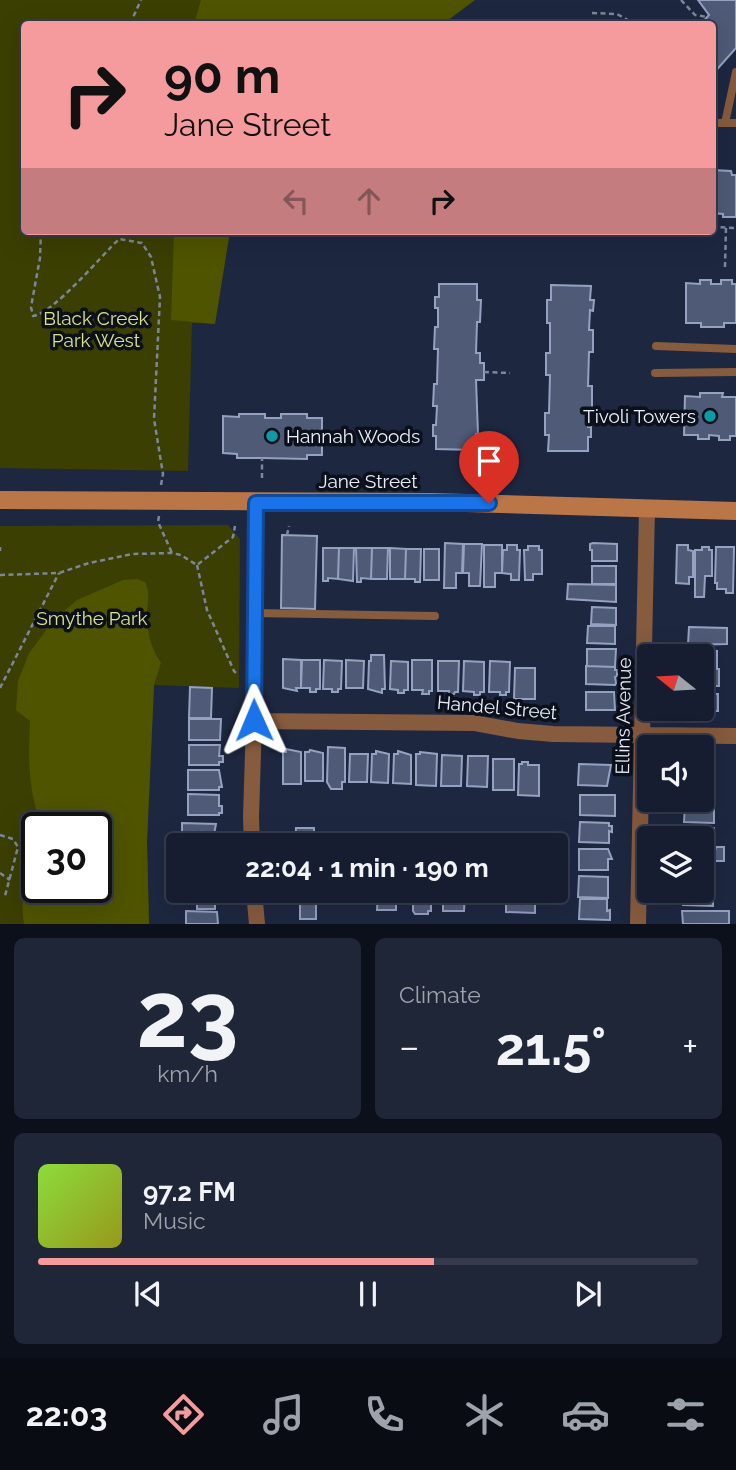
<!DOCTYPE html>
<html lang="en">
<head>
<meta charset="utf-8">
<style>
  body { margin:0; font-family:Raleway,sans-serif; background:#1f2638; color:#f1f3f6; height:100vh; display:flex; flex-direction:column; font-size:26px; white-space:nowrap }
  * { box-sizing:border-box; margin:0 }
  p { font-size:23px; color:#9ea2ab }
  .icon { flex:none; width:38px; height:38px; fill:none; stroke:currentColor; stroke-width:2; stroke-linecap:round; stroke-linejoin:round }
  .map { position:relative; height:924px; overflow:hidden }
  .panel { display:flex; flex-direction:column; gap:14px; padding:14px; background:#0c101a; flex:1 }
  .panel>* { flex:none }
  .guide { position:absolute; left:21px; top:21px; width:695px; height:214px; border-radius:7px; box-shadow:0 7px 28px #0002,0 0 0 2px #353b4c; background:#f59b9e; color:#111; overflow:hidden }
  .needle { width:46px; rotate:288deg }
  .fabs { position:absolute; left:637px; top:644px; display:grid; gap:14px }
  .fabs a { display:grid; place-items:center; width:77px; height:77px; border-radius:7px; background:#161d30; box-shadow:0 7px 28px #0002,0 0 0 2px #353b4c; font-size:35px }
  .speed { position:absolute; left:21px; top:812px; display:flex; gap:14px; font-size:35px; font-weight:700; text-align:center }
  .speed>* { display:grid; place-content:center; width:91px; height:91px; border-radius:50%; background:#161d30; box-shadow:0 7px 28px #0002,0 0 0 2px #353b4c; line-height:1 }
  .speed .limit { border:4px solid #111; border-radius:10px; background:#fff; color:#111 }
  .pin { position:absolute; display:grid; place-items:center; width:60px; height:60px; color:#fff; margin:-72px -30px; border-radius:50% 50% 50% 0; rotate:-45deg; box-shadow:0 0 7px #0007 }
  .pin .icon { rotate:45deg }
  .me { position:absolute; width:77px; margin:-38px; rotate:359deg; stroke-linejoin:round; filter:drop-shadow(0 0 5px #0008) }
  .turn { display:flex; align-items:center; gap:24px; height:147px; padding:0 28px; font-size:32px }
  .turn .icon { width:91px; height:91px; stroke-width:2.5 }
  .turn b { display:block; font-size:49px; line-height:60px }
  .lanes { display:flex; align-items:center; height:66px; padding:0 28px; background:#0003; justify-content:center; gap:35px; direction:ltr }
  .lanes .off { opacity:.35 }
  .big { font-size:52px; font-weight:700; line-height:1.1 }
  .panel .card { flex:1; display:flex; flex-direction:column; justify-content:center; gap:10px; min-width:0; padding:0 24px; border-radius:10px; background:#1f2638 }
  .panel .dial { align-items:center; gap:0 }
  .dial b { font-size:91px; line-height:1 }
  .song { display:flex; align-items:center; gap:21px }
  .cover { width:84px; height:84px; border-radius:10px; background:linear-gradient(135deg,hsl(90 70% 55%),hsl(60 70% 35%)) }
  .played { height:7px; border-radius:4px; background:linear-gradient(90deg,#f59b9e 60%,#353b4c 60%) }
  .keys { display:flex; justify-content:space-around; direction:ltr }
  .heat { display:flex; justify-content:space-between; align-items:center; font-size:38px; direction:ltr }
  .panel .tiles { flex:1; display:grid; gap:14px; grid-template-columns:1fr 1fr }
  .card:last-child { grid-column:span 2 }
  .trip { position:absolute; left:166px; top:833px; width:402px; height:70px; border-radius:7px; background:#161d30; box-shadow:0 7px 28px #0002,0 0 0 2px #353b4c; font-weight:700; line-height:70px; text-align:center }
  .menu { display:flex; height:112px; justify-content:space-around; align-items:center; background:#090c13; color:#9ea2ab }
  .menu .icon { width:49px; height:49px }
  .menu .on { color:#f59b9e }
  .menu b { font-size:32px; color:#f1f3f6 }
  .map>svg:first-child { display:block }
  .green { fill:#3b3f02; fill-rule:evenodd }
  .forest { fill:#4f5400 }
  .building { fill:#4e5a76; stroke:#94a1c0; stroke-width:2 }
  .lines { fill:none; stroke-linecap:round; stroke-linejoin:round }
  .path { stroke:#7e879a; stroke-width:2.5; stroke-dasharray:5 3.5; stroke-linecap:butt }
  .service { stroke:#865b3e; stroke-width:8 }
  .minor { stroke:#865b3e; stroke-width:16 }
  .secondary { stroke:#ba7647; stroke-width:18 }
  .route-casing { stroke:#114b97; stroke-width:18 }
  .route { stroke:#1a73e8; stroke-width:12 }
  .culture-dot { fill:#0f9aa8; stroke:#0c101b; stroke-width:2.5 }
  .labels { text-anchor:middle; stroke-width:7; stroke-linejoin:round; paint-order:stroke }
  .park-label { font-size:19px; fill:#dae47e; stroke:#0c101b }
  .poi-label { font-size:19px; fill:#e9effc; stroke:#0c101b; text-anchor:end }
  .street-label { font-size:19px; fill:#e9effc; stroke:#0c101b }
</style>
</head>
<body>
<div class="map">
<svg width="736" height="924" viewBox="0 0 736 924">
  <rect width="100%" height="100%" fill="#1d2740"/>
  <path class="green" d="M0 0H377L387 24H24V231H230L215 324 192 323 188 471 0 468Z
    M228 525 240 539 239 688 154 685 147 842 149 924H0V526ZM37 828H96V887H37Z"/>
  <path class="forest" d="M201 0H475L443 24H194Z
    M174 231H230L215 324 171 320Z
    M137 579 145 582C151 594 147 603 147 615 147 633 151 648 161 663L154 685 147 842 149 924H24C20 901 25 867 37 846V887H96V828H43C28 794 28 758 30 721L16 710 18 681 29 653 54 620 77 600 123 580Z"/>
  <path class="building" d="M698 0H736V48L712 75V24L702 23 709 15Z
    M712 170 731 171 732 175H736V217H723V214L712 213Z
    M700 280H711V284H721V280H732V284H736V323H724V327H701V323H686V283L700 284Z
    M439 284H477V300H481L480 322H477L476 353H480V363H484V380H476L478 434H476L475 450 436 449V436H433V425H436L437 406H433L434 384H437L438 349H434L435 327H438V308H435V297H439Z
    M551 285 591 286 590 300H594L593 311 590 310 589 330H593V352H589L588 386H592V408H588V427H591V437H588V451H548L549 435H545V413H549L550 375H546V353H550V323H547V300H551Z
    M700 393H723L722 397H736V436H730V440H719V436L709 435V439H698V435H684L685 396 700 397Z
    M239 414H265V418H281V414H307V418H322V455H307V459L262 458H237V454L223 453V416L239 417Z
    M282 535 317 536 315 609 281 608Z
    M445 543 463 544 462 573H456V588H444Z
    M593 543 617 544V561H592V550H590V544Z
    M464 544H482L480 586H469V573H463Z
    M484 545H502V573H495V587H484Z
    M507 545H517V550H520L519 580H511V574L502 573 503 550H507Z
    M677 545H688V550L693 551V577H689V584L676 583Z
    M528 546H539V550H542V574H533V580H525L524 550H528Z
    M702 547H709V550H712V576H705L704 597H695V550H702Z
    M716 547H734L733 593H726V589H717V583H715Z
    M323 548H339L338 579 328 578V581H323Z
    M339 548H354L353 581 338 579Z
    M356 548H372L371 579 361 578V582H357Z
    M372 548H388L387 579H371Z
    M390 548 406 549 405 579H390Z
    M406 549H421L420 582H415V579H405Z
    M424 549H439V580H424Z
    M592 566H616V584H592Z
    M568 584 616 585V602L567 599Z
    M592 607 616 608V625L591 624Z
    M588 626H615V644L587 643Z
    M689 627 727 628V644L688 645Z
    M587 649H616L615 667 587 666Z
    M689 650 717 651V667H702V656H688Z
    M371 655H384L385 689H382V693L368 689 369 661H371Z
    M283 659 301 660V688H296L297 691 283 688Z
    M302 660H320V689H316V692H310V688H301Z
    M324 660 342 661 341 689H338V692H332V689H323Z
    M346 660 364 661 363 688H346Z
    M412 660H432V691H429V694H422L423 690H412Z
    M391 661 408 662V690H404V693H398V690L390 689Z
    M438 661H459L458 692H455L454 694H449V691H438Z
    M464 661 484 662V692H480V695H474V692L463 691Z
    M490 661 510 662 509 692H506V695H500V692H489Z
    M586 666 615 667V670H617V676L615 677 616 683 615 685 586 684Z
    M515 668H535V699H514Z
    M702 668 719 669V686H702Z
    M190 687 212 688 211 718H189Z
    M586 692H614L615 710H586Z
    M702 694H718V711H688L689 709H702Z
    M189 719H221L220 740H189Z
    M189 745H220L219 756H223V762H219V765H189Z
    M328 747 345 748V782H342V789H331L327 782Z
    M286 749 301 752V784H283V752H286Z
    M310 750 323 753V781H305V752H309Z
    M376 751 389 754 388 783 371 782 372 754H376Z
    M398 751 411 755V784L393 783 394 754H398Z
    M420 752 437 754 436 786 416 785V754H420Z
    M350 754H368L367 782H349Z
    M442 755 462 756 461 786H441Z
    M468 756H488L487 787 467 786Z
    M493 759H514V790H493Z
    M522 762H528V765H539V796L518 795 519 764H522Z
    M702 762H715L714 778H702Z
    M579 764 611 765 607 786 578 785Z
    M188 770H219L222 787H219V790H188Z
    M702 784H715L714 801 685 800H702Z
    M188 794 219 795V806H222V813H219V815H188Z
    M580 795H615V816L580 815Z
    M685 805 714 806V823L684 822Z
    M580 822 609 823V826H612V832L609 831V843L579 842Z
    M182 823 216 824 212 845H193L194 841H182Z
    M296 828H314V845H295Z
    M685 828H714L713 845 702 844V838H684Z
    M702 844 713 845V851H715L716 847H724V861H702Z
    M579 849H608L612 859H608V870H579Z
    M702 867H713V883H702Z
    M579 876 608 877V898L578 897Z
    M702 889H713V906L683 905 684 891H702Z
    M184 891H215V909H197V900H184Z
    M378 891H401V894L396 895V910H377Z
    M506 891H535V913L506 912Z
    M413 892H431V911H428V914H415L413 911Z
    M443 893 465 894 464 911H443Z
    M300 898H316V919H300Z
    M580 899H607V911L610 910V920L579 919Z
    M186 911 217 912 218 924H186Z
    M682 911H729V924H683Z"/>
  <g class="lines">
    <path class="path" d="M681 0 695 15 707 17
      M592 13 617 14 635 24
      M130 24 141 0
      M712 227 736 228
      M41 231 40 258 31 307 33 316C54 313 101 256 119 239L142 243 151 257 160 297 154 419 163 474 161 485
      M725 267 726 228
      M484 372 510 373
      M262 478V458
      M159 516 158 522 172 553
      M287 535 289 526
      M0 547V551
      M197 565 207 610 234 671 238 675
      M0 575 59 573 89 563 132 554 172 553 181 555 197 565 233 537 235 526
      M0 688 59 573
      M0 835 13 839 18 847 5 896
      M0 873 10 880"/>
    <path class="service" d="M712 123H736
      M725 123 736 72
      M656 346 736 349
      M655 373 736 372
      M255 613 435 616"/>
    <path class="minor" d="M254 721 474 723 518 731 553 734 736 736
      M252 845 251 817 254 721 256 503
      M254 891 257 924
      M638 924 647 509"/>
    <path class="secondary" d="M0 500 431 502 736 511"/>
  </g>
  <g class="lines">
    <g class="route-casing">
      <path id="route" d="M254 720 256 503H489"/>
    </g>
    <use href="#route" class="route"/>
  </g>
  <g class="culture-dot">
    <circle cx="710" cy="416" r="7"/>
    <circle cx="272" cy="436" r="7"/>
  </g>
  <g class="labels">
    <g class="park-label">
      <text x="96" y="325">Black Creek<tspan x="96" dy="22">Park West</tspan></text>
      <text x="92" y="625">Smythe Park</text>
    </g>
    <g class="poi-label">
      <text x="696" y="423">Tivoli Towers</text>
      <text x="286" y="443" text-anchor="start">Hannah Woods</text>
    </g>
    <g class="street-label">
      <text x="368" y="488">Jane Street</text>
      <text transform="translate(497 707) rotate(5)" y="7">Handel Street</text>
      <text transform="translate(623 716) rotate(-89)" y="7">Ellins Avenue</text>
    </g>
  </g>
</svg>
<div class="fabs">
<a><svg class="needle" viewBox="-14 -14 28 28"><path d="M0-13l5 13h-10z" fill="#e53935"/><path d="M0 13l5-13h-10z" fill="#9ea2ab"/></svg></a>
<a><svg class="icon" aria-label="sound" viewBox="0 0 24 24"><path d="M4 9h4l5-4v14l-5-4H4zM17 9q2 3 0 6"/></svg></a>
<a><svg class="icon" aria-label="layers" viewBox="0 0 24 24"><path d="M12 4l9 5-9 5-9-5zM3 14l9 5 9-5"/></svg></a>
</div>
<div class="speed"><div class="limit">30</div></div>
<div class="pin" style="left:489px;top:503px;background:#d93025"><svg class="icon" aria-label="arrive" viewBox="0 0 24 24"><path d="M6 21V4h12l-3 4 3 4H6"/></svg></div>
<svg class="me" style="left:254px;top:720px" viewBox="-20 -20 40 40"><path d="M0-17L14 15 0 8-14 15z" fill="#1a73e8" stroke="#fff" stroke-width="4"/></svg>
<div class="trip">22:04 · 1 min · 190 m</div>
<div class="guide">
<div class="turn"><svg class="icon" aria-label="right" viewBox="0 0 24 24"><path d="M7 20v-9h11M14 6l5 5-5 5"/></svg><div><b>90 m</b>Jane Street</div></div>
<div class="lanes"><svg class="icon off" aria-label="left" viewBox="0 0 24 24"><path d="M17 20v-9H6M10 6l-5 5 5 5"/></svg><svg class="icon off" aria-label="ahead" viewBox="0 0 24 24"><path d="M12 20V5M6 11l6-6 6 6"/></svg><svg class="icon" aria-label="right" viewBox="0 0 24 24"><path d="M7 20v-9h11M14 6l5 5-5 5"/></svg></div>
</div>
</div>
<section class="panel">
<div class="tiles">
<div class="card dial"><b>23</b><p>km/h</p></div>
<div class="card"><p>Climate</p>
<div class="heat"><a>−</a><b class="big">21.5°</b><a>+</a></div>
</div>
<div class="card">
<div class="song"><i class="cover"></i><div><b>97.2 FM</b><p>Music</p></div></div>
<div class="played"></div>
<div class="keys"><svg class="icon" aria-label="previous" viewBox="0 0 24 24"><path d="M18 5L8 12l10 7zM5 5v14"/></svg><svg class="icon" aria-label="pause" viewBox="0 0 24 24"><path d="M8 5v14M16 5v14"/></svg><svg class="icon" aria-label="next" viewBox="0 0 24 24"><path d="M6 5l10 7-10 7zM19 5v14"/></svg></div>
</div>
</div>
</section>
<nav class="menu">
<b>22:03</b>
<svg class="icon on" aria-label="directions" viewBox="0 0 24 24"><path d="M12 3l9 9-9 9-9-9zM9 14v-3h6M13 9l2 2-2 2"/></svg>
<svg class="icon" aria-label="music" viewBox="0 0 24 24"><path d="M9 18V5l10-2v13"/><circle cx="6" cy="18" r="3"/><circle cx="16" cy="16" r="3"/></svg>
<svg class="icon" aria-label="phone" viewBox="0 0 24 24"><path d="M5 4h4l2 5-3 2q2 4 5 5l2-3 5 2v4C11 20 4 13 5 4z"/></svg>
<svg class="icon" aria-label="climate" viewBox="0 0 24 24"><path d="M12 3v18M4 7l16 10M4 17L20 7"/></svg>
<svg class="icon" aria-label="car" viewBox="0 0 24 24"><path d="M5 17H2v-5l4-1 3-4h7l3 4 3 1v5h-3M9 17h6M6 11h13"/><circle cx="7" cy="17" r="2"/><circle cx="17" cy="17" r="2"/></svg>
<svg class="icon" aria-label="filters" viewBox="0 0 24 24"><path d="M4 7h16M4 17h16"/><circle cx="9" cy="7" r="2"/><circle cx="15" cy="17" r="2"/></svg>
</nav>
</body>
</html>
